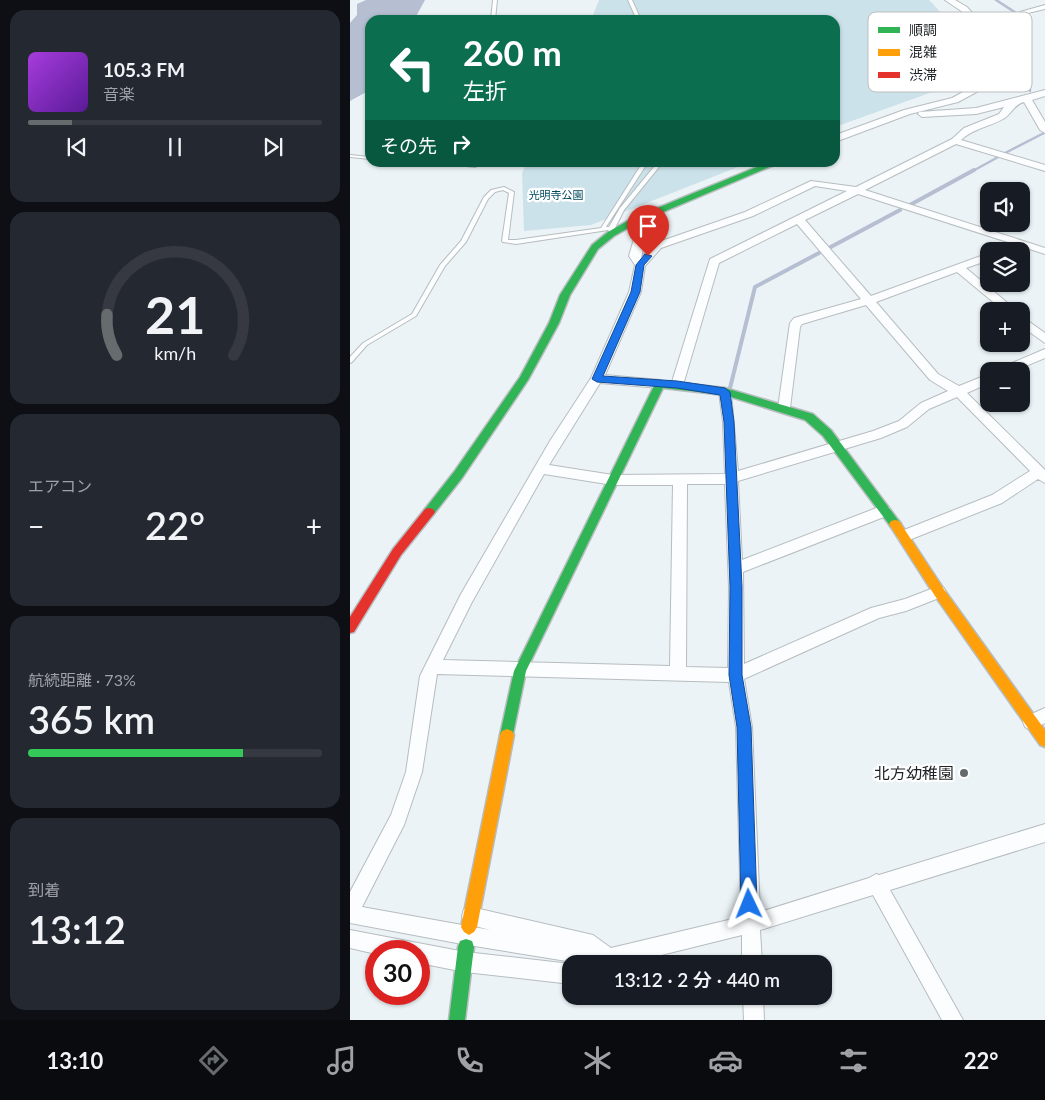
<!DOCTYPE html>
<html lang="ja">
<head>
<meta charset="utf-8">
<style>
  body { margin:0; font-family:Lato,"Noto Sans JP",sans-serif; background:#242831; color:#f1f3f6; height:100vh; display:flex; flex-direction:column; font-size:19px; white-space:nowrap }
  * { box-sizing:border-box; margin:0 }
  p { font-size:16px; color:#9ea1a6 }
  .icon { flex:none; width:28px; height:28px; fill:none; stroke:currentColor; stroke-width:2; stroke-linecap:round; stroke-linejoin:round }
  .map { position:relative; flex:1; overflow:hidden }
  .panel { display:flex; flex-direction:column; gap:10px; padding:10px; background:#0d0f14; width:350px }
  .panel>* { flex:none }
  .hud { position:absolute; left:15px; top:15px; width:475px; height:152px; border-radius:15px; box-shadow:0 1px 4px #0004; background:#0b6e4f; color:#fff; overflow:hidden }
  .fabs { position:absolute; left:630px; top:182px; display:grid; gap:10px }
  .fabs a { display:grid; place-items:center; width:50px; height:50px; border-radius:10px; background:#171b24; box-shadow:0 1px 4px #0004; font-size:25px }
  .speed { position:absolute; left:15px; top:940px; display:flex; gap:10px; font-size:25px; font-weight:700; text-align:center }
  .speed>* { display:grid; place-content:center; width:65px; height:65px; border-radius:50%; background:#171b24; box-shadow:0 1px 4px #0004; line-height:1 }
  .speed .limit { border:8px solid #d22; background:#fff; color:#111 }
  .pin { position:absolute; display:grid; place-items:center; width:42px; height:42px; color:#fff; margin:-51px -21px; border-radius:50% 50% 50% 0; rotate:-45deg; box-shadow:0 0 5px #0007 }
  .pin .icon { rotate:45deg }
  .me { position:absolute; width:55px; margin:-28px; rotate:358deg; stroke-linejoin:round; filter:drop-shadow(0 0 4px #0008) }
  .turn { display:flex; align-items:center; gap:18px; height:105px; padding:0 15px; font-size:22px }
  .turn .icon { width:65px; height:65px; stroke-width:2.5 }
  .turn b { display:block; font-size:35px; line-height:42px }
  .then { display:flex; align-items:center; height:48px; padding:0 15px; background:#0003; gap:10px; font-size:19px }
  .big { font-size:38px; font-weight:600; line-height:1.1 }
  .panel .tile { flex:1; display:flex; flex-direction:column; justify-content:center; gap:8px; min-width:0; padding:0 18px; border-radius:15px; background:#242831 }
  .panel .dial { align-items:center; gap:0 }
  .dial svg { height:130px; overflow:visible; fill:none; stroke:#363941; stroke-width:7; stroke-linecap:round; text-anchor:middle }
  .dial text { fill:#f1f3f6; stroke:none }
  .song { display:flex; align-items:center; gap:15px }
  .cover { width:60px; height:60px; border-radius:8px; background:linear-gradient(135deg,hsl(280 70% 55%),hsl(270 70% 35%)) }
  .played { height:5px; border-radius:2px; background:linear-gradient(90deg,#666b6e 15%,#363941 15%) }
  .keys { display:flex; justify-content:space-around; direction:ltr }
  .heat { display:flex; justify-content:space-between; align-items:center; font-size:28px; direction:ltr }
  .charge { height:8px; border-radius:4px; background:linear-gradient(90deg,#34c759 73%,#363941 0) }
  .trip { position:absolute; left:212px; top:955px; width:270px; height:50px; border-radius:15px; background:#171b24; box-shadow:0 1px 4px #0004; font-weight:600; line-height:50px; text-align:center }
  .dock { display:flex; height:80px; justify-content:space-around; align-items:center; background:#090b0e; color:#9ea1a6 }
  .dock .icon { width:35px; height:35px }
  .dock .active { color:#666b6e }
  .dock b { font-size:22px; color:#f1f3f6 }
  main { display:flex; flex:1; min-height:0 }
  .map>svg:first-child { display:block }
  .green { fill:#cce2ea }
  .water { fill:#b6bed2 }
  .lines { fill:none; stroke-linecap:round; stroke-linejoin:round }
  .stream-far1 { stroke:#b6bed2; stroke-width:2.5 }
  .stream { stroke:#b6bed2; stroke-width:4 }
  .lane-casing { stroke:#b7bdbf; stroke-width:2 }
  .street-casing { stroke:#b7bdbf; stroke-width:2 }
  .fast-casing { stroke:#b7bdbf; stroke-width:3 }
  .slow-casing { stroke:#b7bdbf; stroke-width:3 }
  .jam-casing { stroke:#b7bdbf; stroke-width:3 }
  .lane { fill:#fcfdfe; fill-rule:evenodd }
  .street { fill:#fcfdfe; fill-rule:evenodd }
  .fast { fill:#30b455; fill-rule:evenodd }
  .slow { fill:#ff9f0a; fill-rule:evenodd }
  .jam { fill:#e5322d; fill-rule:evenodd }
  .route { fill:#1a73e8; stroke:#114b97 }
  .poi-dot { fill:#666b6e; stroke:#fff; stroke-width:2 }
  .labels { text-anchor:middle; stroke-width:4.5; stroke-linejoin:round; paint-order:stroke }
  .far-park-label { font-size:11px; fill:#004a5e; stroke:#fff }
  .near-poi-label { font-size:16px; fill:#1e2224; stroke:#fff; text-anchor:end }
  .key { fill:#fff; stroke:#bcbdbd; stroke-width:1 }
  .key-label { font-size:14px; fill:#1e2224 }
</style>
</head>
<body>
<main>
<section class="panel">
<div class="tile">
<div class="song"><i class="cover"></i><div><b>105.3 FM</b><p>音楽</p></div></div>
<div class="played"></div>
<div class="keys"><svg class="icon" aria-label="previous" viewBox="0 0 24 24"><path d="M18 5L8 12l10 7zM5 5v14"/></svg><svg class="icon" aria-label="pause" viewBox="0 0 24 24"><path d="M8 5v14M16 5v14"/></svg><svg class="icon" aria-label="next" viewBox="0 0 24 24"><path d="M6 5l10 7-10 7zM19 5v14"/></svg></div>
</div>
<div class="tile dial"><svg viewBox="0 0 100 80">
<path d="M14 69A42 42 0 1 1 86 69"/>
<path d="M14 69A42 42 0 0 1 8 44" stroke="#666b6e"/>
<text x="50" y="56" font-size="32" font-weight="700">21</text>
<text x="50" y="72" font-size="11">km/h</text>
</svg></div>
<div class="tile"><p>エアコン</p>
<div class="heat"><a>−</a><b class="big">22°</b><a>+</a></div>
</div>
<div class="tile"><p>航続距離 · 73%</p><b class="big">365 km</b><div class="charge"></div></div>
<div class="tile"><p>到着</p><b class="big">13:12</b></div>
</section>
<div class="map">
<svg width="695" height="1020" viewBox="0 0 695 1020">
  <rect width="100%" height="100%" fill="#ebf3f6"/>
  <path class="green" d="M249 0H579C605 25 604 40 608 74L599 86 485 127V20H241Z
    M177 162 398 163 241 225 174 231 172 173Z"/>
  <path class="water" d="M16 0H75L64 20H20V90L0 101V23L7 15V4Z"/>
  <g class="lines">
    <path class="stream-far1" d="M646 0 677 20 680 91
      M655 153 694 133
      M621 172 650 156"/>
    <path class="stream" d="M558 206 624 170
      M477 249 550 210
      M380 388 405 287 469 253"/>
    <g class="lane-casing">
      <path id="lane" d="M143 0H147L145 20H141Z
        M278 0H282L291 20H287Z
        M0 155 20 157V159L0 157Z
        M80 162H103L123 164V162H128L127 166 125 167Z
        M293 162H298L256 227H259L270 208 308 162H313L274 210 265 228 260 232 258 230 166 244 153 242 152 241 159 193 153 190 145 192 138 199 116 242 95 266 66 316 17 345 2 362 0 363V357L13 343 62 314 90 265 111 241 134 197 141 190 154 187 164 192 158 240H166L251 228Z"/>
    </g>
    <g class="street-casing">
      <path id="street" d="M595 0H605L617 7 630 22 638 72 636 82 632 89 608 102 560 114 485 142V136L491 133 554 110 602 98 626 85 630 72 622 22 617 15Z
        M695 5V9L674 14 670 12Z
        M695 90V96L682 100 695 122V133L690 130 674 102C663 105 662 114 653 119 639 127 624 128 611 140L695 165V171L606 144 515 190 695 248V254L508 194 455 220 521 296 639 253V260L616 268 667 311H654L607 272 526 302 588 374 609 386 639 374V383L617 393 695 470V483L688 479 652 503 559 540H549L547 536 549 532 642 495 680 471 607 397 579 409 557 427 531 438 388 481 392 560 529 507H539L541 511 539 515 393 572 394 664 521 608 555 599 589 586 594 588 596 592 594 596 556 611 529 618 394 679 402 727 410 912 519 878 526 874 529 875 695 824V842L540 890 613 1020H592L523 895 410 930 412 964H392V935L275 964H235L112 944 0 923V892L41 815 56 772 70 676 111 594 200 441 241 378 279 292 285 265 279 256 288 225 287 216H295L298 225 291 258 303 244 395 212 461 181 506 187 602 139 614 128 649 114 654 107 626 114 572 117 568 114 569 112 626 108ZM465 186 497 191 360 259 321 385 323 388 327 389 333 385 369 263 447 224 511 299 444 318 440 323 428 408 430 411 434 412 440 408 450 327 452 324 516 305 580 380 598 391 571 403 549 421 523 431 388 471 381 392 375 388 369 392 373 422 375 474 263 475 199 465 250 383 310 388 316 384 310 380 255 375 291 292 295 266 311 248 403 216ZM194 474 263 485H323L320 666 93 660 122 602ZM337 484H375L379 587 378 668 336 667ZM87 674 379 682 386 727 391 917 261 948 243 935 121 907 114 909 112 916 114 923 140 930 12 907 54 825 72 772Z
        M659 246 664 249 663 251H647Z
        M671 316 695 333V343L671 326Z
        M695 349V358L664 371H648L650 368Z
        M695 708V723L681 730 675 727 673 722 675 717Z
        M0 930 115 952 221 964V984L115 972 69 963V951H26V954L0 948Z
        M393 996H413L414 1020H394Z"/>
    </g>
    <g class="fast-casing">
      <path id="fast" d="M419 162H431L287 223 264 236 248 249 220 295 209 323 178 380 112 478 83 515H75L73 512 75 509 104 472 170 377 199 323 210 295 242 245 258 232 281 219Z
        M310 381 375 388 463 414 481 430 551 524 549 527H541L473 436 455 420 375 395 313 388 176 671 162 739 157 741 152 739 150 735 164 671 305 384Z
        M116 939 122 941 124 947 115 1020H99L108 947 110 941Z"/>
    </g>
    <g class="slow-casing">
      <path id="slow" d="M545 520 549 521 593 588 695 730V747L690 745 585 596 539 524 541 521Z
        M157 729 162 731 164 735 127 927 124 932 119 935 114 932 111 927 150 735 152 731Z"/>
    </g>
    <g class="jam-casing">
      <path id="jam" d="M79 508 83 509 85 512 83 515 51 555 4 632 0 633V617L43 549 75 509Z"/>
    </g>
    <use href="#lane" class="lane"/>
    <use href="#street" class="street"/>
    <use href="#fast" class="fast"/>
    <use href="#slow" class="slow"/>
    <use href="#jam" class="jam"/>
  </g>
  <path class="route" d="M295 254 302 256 294 265 290 292 253 376 327 381 375 388 380 392 384 422 392 587V675L401 727 407 904 405 909 399 912 394 909 391 904 387 727 379 675 380 587 374 422 370 395 327 388 247 382 242 379 281 292 286 265Z"/>
  <circle class="poi-dot" cx="614" cy="773" r="5"/>
  <g class="labels">
    <g class="far-park-label">
      <text x="206" y="199">光明寺公園</text>
    </g>
    <g class="near-poi-label">
      <text x="604" y="779">北方幼稚園</text>
    </g>
  </g>
  <rect x="518" y="12" width="164" height="80" rx="8" class="key"/>
  <rect x="528" y="27" width="22" height="6" fill="#30b455"/>
  <rect x="528" y="49" width="22" height="7" fill="#ff9f0a"/>
  <rect x="528" y="72" width="22" height="6" fill="#e5322d"/>
  <g class="key-label">
    <text x="559" y="35">順調</text>
    <text x="559" y="57">混雑</text>
    <text x="559" y="80">渋滞</text>
  </g>
</svg>
<div class="fabs">
<a><svg class="icon" aria-label="sound" viewBox="0 0 24 24"><path d="M4 9h4l5-4v14l-5-4H4zM17 9q2 3 0 6"/></svg></a>
<a><svg class="icon" aria-label="layers" viewBox="0 0 24 24"><path d="M12 4l9 5-9 5-9-5zM3 14l9 5 9-5"/></svg></a>
<a>+</a>
<a>−</a>
</div>
<div class="speed"><div class="limit">30</div></div>
<div class="pin" style="left:298px;top:256px;background:#d93025"><svg class="icon" aria-label="arrive" viewBox="0 0 24 24"><path d="M6 21V4h12l-3 4 3 4H6"/></svg></div>
<svg class="me" style="left:399px;top:904px" viewBox="-20 -20 40 40"><path d="M0-17L14 15 0 8-14 15z" fill="#1a73e8" stroke="#fff" stroke-width="4"/></svg>
<div class="trip">13:12 · 2 分 · 440 m</div>
<div class="hud">
<div class="turn"><svg class="icon" aria-label="left" viewBox="0 0 24 24"><path d="M17 20v-9H6M10 6l-5 5 5 5"/></svg><div><b>260 m</b>左折</div></div>
<div class="then">その先<svg class="icon" aria-label="right" viewBox="0 0 24 24"><path d="M7 20v-9h11M14 6l5 5-5 5"/></svg></div>
</div>
</div>
</main>
<nav class="dock">
<b>13:10</b>
<svg class="icon active" aria-label="directions" viewBox="0 0 24 24"><path d="M12 3l9 9-9 9-9-9zM9 14v-3h6M13 9l2 2-2 2"/></svg>
<svg class="icon" aria-label="music" viewBox="0 0 24 24"><path d="M9 18V5l10-2v13"/><circle cx="6" cy="18" r="3"/><circle cx="16" cy="16" r="3"/></svg>
<svg class="icon" aria-label="phone" viewBox="0 0 24 24"><path d="M5 4h4l2 5-3 2q2 4 5 5l2-3 5 2v4C11 20 4 13 5 4z"/></svg>
<svg class="icon" aria-label="climate" viewBox="0 0 24 24"><path d="M12 3v18M4 7l16 10M4 17L20 7"/></svg>
<svg class="icon" aria-label="car" viewBox="0 0 24 24"><path d="M5 17H2v-5l4-1 3-4h7l3 4 3 1v5h-3M9 17h6M6 11h13"/><circle cx="7" cy="17" r="2"/><circle cx="17" cy="17" r="2"/></svg>
<svg class="icon" aria-label="filters" viewBox="0 0 24 24"><path d="M4 7h16M4 17h16"/><circle cx="9" cy="7" r="2"/><circle cx="15" cy="17" r="2"/></svg>
<b>22°</b>
</nav>
</body>
</html>
